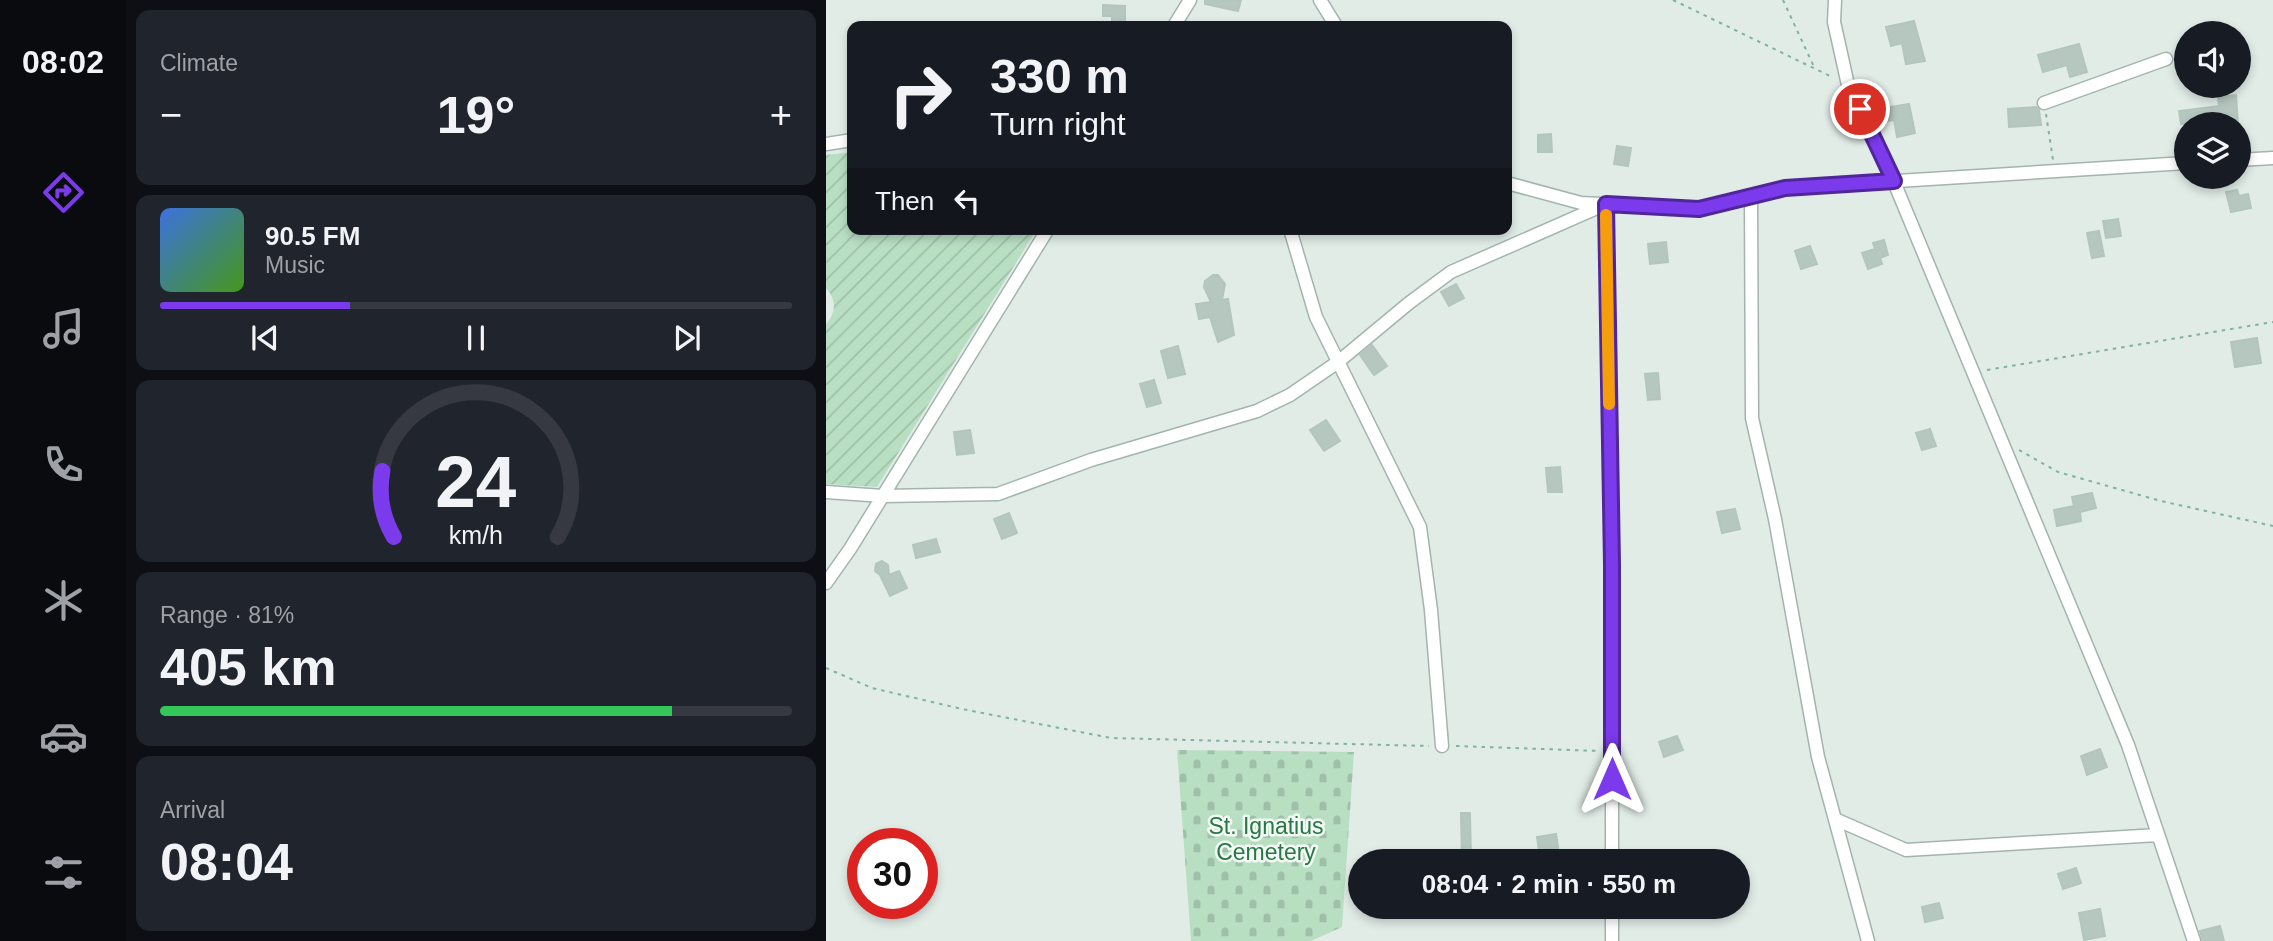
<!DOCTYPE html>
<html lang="en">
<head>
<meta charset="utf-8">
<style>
  body { margin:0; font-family:Helvetica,sans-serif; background:#20242c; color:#f1f3f6; height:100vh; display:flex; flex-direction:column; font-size:26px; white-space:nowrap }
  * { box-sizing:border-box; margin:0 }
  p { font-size:23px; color:#9ea1a6 }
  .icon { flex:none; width:38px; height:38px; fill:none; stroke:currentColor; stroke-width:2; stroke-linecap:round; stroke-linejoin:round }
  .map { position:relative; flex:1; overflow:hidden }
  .sheet { display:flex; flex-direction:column; gap:10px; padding:10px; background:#0d0f14; width:700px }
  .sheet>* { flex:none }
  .banner { position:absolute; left:21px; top:21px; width:665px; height:214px; border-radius:14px; box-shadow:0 4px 10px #0003; background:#171b24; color:#f1f3f6; overflow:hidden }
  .controls { position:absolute; left:1348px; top:21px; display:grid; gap:14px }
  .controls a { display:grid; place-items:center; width:77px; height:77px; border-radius:50%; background:#171b24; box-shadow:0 4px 10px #0003; font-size:35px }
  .speed { position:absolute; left:21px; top:828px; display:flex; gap:14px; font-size:35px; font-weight:700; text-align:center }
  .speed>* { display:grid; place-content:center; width:91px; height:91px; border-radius:50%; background:#171b24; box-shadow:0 4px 10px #0003; line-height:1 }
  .speed .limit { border:10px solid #d22; background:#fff; color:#111 }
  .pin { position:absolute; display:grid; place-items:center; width:60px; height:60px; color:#fff; margin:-30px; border:4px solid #fff; border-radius:50%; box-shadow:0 2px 7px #0007 }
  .me { position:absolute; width:77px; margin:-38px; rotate:0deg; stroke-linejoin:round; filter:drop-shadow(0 0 5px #0008) }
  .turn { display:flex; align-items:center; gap:24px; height:147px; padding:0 28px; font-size:32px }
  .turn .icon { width:91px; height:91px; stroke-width:2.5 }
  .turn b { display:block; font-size:49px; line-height:60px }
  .then { display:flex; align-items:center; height:66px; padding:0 28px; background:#0003; gap:14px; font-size:26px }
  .big { font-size:52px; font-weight:600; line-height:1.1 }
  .sheet .tile { flex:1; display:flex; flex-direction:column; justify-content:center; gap:10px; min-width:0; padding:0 24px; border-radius:14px; background:#20242c }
  .sheet .dial { align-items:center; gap:0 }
  .dial svg { height:182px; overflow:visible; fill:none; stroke:#363941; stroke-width:7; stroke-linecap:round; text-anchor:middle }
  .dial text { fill:#f1f3f6; stroke:none }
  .song { display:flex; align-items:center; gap:21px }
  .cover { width:84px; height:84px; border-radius:10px; background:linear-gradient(135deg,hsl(220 70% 55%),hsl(100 70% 35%)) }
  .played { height:7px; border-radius:4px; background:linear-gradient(90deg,#7c3aed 30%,#363941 30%) }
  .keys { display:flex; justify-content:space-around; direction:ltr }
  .heat { display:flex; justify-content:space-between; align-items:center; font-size:38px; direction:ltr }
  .charge { height:10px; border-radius:5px; background:linear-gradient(90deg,#34c759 81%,#363941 0) }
  .trip { position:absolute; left:522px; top:849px; width:402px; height:70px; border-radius:35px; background:#171b24; box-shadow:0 4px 10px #0003; font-weight:600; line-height:70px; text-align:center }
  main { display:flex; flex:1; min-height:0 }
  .tab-bar { display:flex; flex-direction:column; width:126px; justify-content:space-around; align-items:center; background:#090b0e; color:#9ea1a6 }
  .tab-bar .icon { width:49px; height:49px }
  .tab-bar .selected { color:#7c3aed }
  .tab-bar b { font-size:32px; color:#f1f3f6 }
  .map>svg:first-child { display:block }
  .cemetery { fill:url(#cemetery-stones) }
  .garden { fill:url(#garden-furrows) }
  .building { fill:#b6c7c0; stroke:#b3c6be; stroke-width:2 }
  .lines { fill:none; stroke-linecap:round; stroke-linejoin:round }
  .street-casing { stroke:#a3b4ae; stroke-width:15 }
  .path { stroke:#80b2a2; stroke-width:2; stroke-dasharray:3.5 5; stroke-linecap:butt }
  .street { stroke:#fff; stroke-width:12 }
  .route-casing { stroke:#51269a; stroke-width:18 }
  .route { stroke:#7c3aed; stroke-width:12 }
  .slow { stroke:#f59e0b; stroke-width:12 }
  .labels { text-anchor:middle; stroke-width:5; stroke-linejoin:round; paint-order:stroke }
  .park-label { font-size:23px; fill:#297747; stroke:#f2f9f5 }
</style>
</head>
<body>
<main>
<nav class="tab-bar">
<b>08:02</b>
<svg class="icon selected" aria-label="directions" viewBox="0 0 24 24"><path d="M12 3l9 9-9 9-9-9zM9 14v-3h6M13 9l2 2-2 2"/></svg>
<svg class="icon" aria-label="music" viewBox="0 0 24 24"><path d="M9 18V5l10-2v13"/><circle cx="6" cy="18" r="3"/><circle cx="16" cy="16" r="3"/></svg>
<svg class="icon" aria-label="phone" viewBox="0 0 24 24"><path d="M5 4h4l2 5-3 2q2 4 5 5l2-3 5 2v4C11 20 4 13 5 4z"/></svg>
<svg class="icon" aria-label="climate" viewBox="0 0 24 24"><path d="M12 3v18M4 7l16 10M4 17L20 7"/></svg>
<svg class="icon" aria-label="car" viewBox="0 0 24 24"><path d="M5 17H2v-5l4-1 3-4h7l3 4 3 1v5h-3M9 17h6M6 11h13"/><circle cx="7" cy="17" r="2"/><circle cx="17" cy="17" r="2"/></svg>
<svg class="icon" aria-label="filters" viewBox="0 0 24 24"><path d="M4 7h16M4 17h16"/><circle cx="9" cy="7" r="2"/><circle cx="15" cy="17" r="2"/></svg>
</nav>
<section class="sheet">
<div class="tile"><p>Climate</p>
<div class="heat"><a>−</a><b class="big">19°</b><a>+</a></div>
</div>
<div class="tile">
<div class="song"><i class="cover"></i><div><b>90.5 FM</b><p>Music</p></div></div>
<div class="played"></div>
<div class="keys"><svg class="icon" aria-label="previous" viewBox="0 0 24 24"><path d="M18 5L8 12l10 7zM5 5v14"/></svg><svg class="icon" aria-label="pause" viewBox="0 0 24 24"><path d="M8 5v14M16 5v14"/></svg><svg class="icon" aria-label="next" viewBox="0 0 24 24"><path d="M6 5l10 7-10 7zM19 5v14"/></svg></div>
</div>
<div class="tile dial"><svg viewBox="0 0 100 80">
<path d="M14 69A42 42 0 1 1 86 69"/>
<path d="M14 69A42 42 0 0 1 9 40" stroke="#7c3aed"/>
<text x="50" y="56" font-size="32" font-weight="700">24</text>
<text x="50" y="72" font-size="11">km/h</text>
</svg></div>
<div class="tile"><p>Range · 81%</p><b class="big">405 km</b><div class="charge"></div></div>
<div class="tile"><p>Arrival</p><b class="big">08:04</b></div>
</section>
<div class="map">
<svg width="1447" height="941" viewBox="0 0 1447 941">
  <defs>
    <pattern id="cemetery-stones" width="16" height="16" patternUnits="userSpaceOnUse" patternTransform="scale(1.75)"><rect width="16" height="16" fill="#b9dfc3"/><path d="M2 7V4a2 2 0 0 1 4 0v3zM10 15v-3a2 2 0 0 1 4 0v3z" fill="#9fc0a8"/></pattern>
    <pattern id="garden-furrows" width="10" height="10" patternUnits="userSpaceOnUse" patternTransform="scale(1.75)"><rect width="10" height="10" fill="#b9dfc3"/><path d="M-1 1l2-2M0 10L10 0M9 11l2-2" fill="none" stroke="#9fc0a8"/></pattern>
  </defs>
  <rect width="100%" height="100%" fill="#e1ece7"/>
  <path class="cemetery" d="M351 750 528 752 516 927 485 941H365Z"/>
  <path class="garden" d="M26 152V229H211L51 487 0 484V324C10 313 11 300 0 288V155Z"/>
  <path class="building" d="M379 0H415L412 11 379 4Z
    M277 5 299 6V24H286V16H277Z
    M1088 21 1099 61 1080 64 1076 43 1065 46 1060 27Z
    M1253 44 1261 72 1244 77 1241 65 1217 72 1212 55Z
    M1410 95 1412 124H1355L1353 111 1393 106 1392 97Z
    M1083 104 1089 133 1071 137 1068 120 1061 121 1059 108Z
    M1210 107 1213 110 1215 125 1183 127 1182 109Z
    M725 134 726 152H712V135Z
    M791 146 805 148 802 166 788 164Z
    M1411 190 1413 196 1422 194 1425 208 1405 212 1400 192Z
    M1292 219 1295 236 1280 238 1277 221Z
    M1273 231 1278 256 1266 258 1261 233Z
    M1058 240 1062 255 1054 258 1056 264 1042 269 1036 253 1049 249 1047 243Z
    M840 242 842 262 824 264 822 244Z
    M984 246 991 264 975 269 969 251Z
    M387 275H392L399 284 396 300 402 299 408 335 392 342 384 317 373 319 370 304 385 302 378 287 379 281Z
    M630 284 638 298 623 306 615 292Z
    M1431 338 1435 363 1409 367 1405 342Z
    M546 345 561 366 548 375 534 355Z
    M352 346 359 374 342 378 335 351Z
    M832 373 834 399 822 400 819 374Z
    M328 380 335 403 321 407 314 384Z
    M500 420 514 441 498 451 484 430Z
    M1104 429 1110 446 1096 450 1090 433Z
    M144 430 148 453 131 455 128 432Z
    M734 467 736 492H722L720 468Z
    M1266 493 1270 508 1254 512 1255 521 1231 526 1228 510 1248 506 1246 497Z
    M909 509 914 529 896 533 891 512Z
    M183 513 191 533 176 539 168 519Z
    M110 539 114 552 90 558 87 545Z
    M56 561 62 565 63 575 73 571 81 588 64 596 54 575 49 571 50 564Z
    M851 736 857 750 838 757 833 742Z
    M1274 749 1281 767 1261 775 1255 756Z
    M635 813H644L645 861H636Z
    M730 834 733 854 714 857 711 837Z
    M1250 868 1255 883 1237 889 1232 874Z
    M1113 903 1117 918 1099 922 1096 907Z
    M1274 909 1279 936 1258 940 1253 913Z
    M1394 926 1398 941H1377L1374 931Z"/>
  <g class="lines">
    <g class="street-casing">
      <path id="street" d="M494 0 510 26
        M1009 0 1008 22 1022 85 1068 182 1302 745 1368 941
        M348 26 364 0
        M1218 103 1340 59
        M0 144 26 140
        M1412 160 1447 158
        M681 183 755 203 873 209 959 188 1360 163
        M925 196 926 418 949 519 992 757 1042 941
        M464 229 490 317 594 527 605 610 616 746
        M0 492 57 496 172 494 265 460 431 411 464 395 512 362 583 303 625 272 780 204 786 564V861
        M0 583 24 549 222 229
        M1009 819 1080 850 1332 835
        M786 906V941"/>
    </g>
    <path class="path" d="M847 0 1006 77
      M957 0 989 69
      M1220 114 1227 160
      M1161 370 1447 322
      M1193 450 1232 472 1335 501 1447 526
      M0 668 46 688 136 709 285 738 603 746
      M630 746 774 751"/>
    <use href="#street" class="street"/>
  </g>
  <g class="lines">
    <g class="route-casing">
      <path id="route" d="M786 779V564L780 204 873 209 959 188 1068 181 1034 109"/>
    </g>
    <use href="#route" class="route"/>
    <path class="slow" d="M780 215 783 404"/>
  </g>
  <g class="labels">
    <g class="park-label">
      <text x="440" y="834">St. Ignatius<tspan x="440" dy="26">Cemetery</tspan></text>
    </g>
  </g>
</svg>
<div class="controls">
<a><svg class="icon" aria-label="sound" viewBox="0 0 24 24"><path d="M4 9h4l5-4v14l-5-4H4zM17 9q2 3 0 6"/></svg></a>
<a><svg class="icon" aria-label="layers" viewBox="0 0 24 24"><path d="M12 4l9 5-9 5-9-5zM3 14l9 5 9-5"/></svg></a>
</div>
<div class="speed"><div class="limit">30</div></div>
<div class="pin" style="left:1034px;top:109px;background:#d93025"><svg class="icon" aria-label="arrive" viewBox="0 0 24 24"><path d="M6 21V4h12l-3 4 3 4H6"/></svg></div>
<svg class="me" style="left:786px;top:779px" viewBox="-20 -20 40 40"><path d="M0-17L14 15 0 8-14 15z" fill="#7c3aed" stroke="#fff" stroke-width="4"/></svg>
<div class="trip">08:04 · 2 min · 550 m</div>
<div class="banner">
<div class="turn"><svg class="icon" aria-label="right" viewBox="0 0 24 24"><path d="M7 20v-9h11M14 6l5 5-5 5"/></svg><div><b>330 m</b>Turn right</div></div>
<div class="then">Then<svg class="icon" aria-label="left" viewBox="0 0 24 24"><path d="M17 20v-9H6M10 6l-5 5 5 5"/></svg></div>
</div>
</div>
</main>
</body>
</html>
